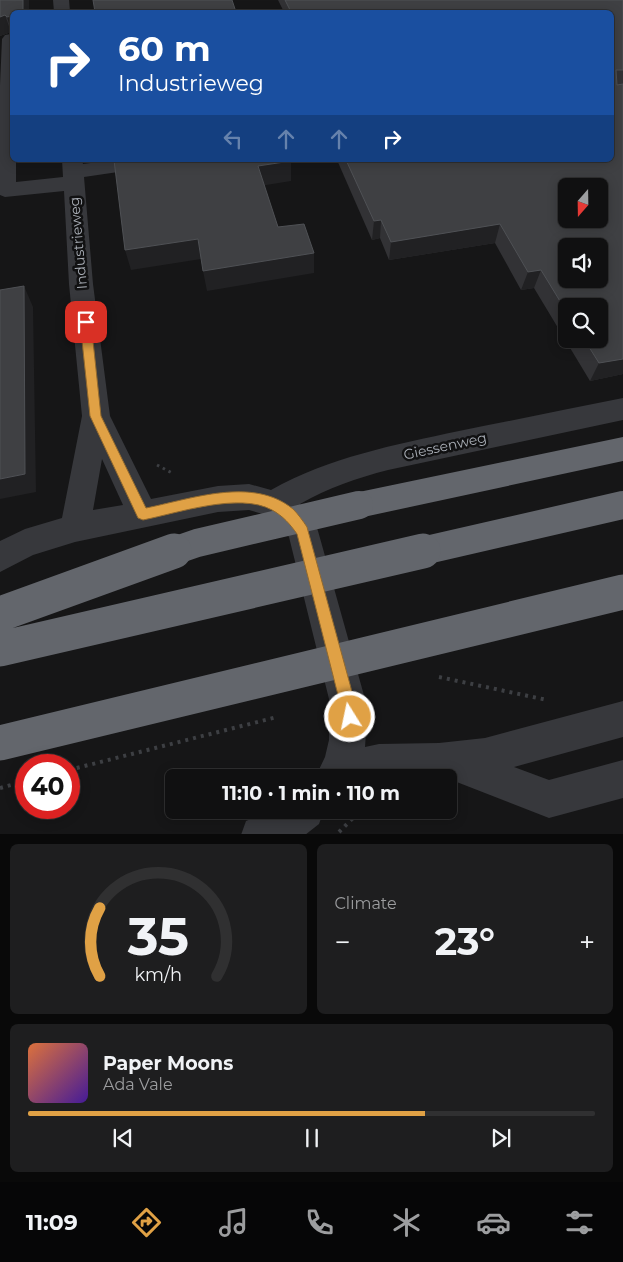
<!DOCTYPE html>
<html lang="en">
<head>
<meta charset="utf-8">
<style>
  body { margin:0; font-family:Montserrat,sans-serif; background:#1e1e1f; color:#f1f3f6; height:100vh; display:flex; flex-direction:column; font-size:19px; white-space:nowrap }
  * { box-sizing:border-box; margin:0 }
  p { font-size:16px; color:#9c9d9f }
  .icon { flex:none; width:28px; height:28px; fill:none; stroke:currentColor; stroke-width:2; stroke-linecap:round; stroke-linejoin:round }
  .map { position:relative; height:834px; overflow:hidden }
  .side { display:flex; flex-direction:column; gap:10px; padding:10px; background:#090909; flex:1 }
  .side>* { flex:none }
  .hud { position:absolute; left:10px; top:10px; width:604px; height:152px; border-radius:8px; box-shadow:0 2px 12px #0003,0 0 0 1px #303031; background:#1a4fa0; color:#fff; overflow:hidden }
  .needle { width:32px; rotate:200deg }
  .tools { position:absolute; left:558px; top:178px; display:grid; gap:10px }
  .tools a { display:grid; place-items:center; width:50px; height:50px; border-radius:8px; background:#101011; box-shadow:0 2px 12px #0003,0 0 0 1px #303031; font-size:25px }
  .speed { position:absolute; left:15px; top:754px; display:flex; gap:10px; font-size:25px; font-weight:700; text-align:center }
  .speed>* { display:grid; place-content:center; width:65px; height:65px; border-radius:50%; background:#101011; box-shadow:0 2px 12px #0003,0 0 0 1px #303031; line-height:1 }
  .speed .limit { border:8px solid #d22; background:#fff; color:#111 }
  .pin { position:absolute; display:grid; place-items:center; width:42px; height:42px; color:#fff; margin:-21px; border-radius:10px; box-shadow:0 2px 8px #0006 }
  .me { position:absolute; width:55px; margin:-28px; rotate:350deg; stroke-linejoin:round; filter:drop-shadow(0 0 4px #0008) }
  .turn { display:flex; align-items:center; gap:18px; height:105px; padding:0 25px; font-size:22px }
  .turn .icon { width:65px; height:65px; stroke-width:2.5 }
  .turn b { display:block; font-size:35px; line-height:42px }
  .lanes { display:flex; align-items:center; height:48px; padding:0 25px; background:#0003; justify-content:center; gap:25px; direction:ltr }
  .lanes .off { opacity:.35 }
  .big { font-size:38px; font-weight:700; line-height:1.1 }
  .side .card { flex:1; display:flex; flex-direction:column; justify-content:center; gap:8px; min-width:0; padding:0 18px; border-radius:8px; background:#1e1e1f }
  .side .dial { align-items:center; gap:0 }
  .dial svg { height:130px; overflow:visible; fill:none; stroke:#303031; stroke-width:7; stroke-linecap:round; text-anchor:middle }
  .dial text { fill:#f1f3f6; stroke:none }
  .song { display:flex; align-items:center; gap:15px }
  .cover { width:60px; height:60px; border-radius:8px; background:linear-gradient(135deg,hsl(20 70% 55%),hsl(260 70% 35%)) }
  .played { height:5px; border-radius:2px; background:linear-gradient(90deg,#e0a145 70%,#303031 70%) }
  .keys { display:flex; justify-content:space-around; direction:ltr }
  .heat { display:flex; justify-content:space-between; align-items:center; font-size:28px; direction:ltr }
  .side .tiles { flex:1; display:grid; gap:10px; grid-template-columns:1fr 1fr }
  .card:last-child { grid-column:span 2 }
  .trip { position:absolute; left:165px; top:769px; width:292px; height:50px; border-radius:8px; background:#101011; box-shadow:0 2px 12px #0003,0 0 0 1px #303031; font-weight:700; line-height:50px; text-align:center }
  .tabs { display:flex; height:80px; justify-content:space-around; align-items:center; background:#060607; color:#9c9d9f }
  .tabs .icon { width:35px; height:35px }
  .tabs .active { color:#e0a145 }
  .tabs b { font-size:22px; color:#f1f3f6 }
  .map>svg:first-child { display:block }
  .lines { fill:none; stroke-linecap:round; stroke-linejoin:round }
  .path-far1 { stroke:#3d3f43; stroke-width:3; stroke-dasharray:2.5 4; stroke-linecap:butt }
  .path { stroke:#3d3f43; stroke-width:4; stroke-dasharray:3 5; stroke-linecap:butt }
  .minor { fill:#37383c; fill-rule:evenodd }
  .highway { fill:#63666c; fill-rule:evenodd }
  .highway-bridge-far1 { stroke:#63666c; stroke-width:28 }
  .highway-bridge { stroke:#63666c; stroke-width:35 }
  .wall { fill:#323235; fill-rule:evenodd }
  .shaded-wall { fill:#212123 }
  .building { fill:#3f4043; stroke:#4f5155; fill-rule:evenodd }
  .route { fill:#e0a145; stroke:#92692d }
  .labels { text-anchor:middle; stroke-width:5; stroke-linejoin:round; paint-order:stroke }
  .street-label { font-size:14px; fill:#a9aeb6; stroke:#111112 }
</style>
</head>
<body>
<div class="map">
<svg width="623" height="835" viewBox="0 0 623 835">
  <rect width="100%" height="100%" fill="#161617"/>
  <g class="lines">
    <path class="path-far1" d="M157 465 174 474"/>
    <path class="path" d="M439 677 547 700
      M69 770 277 717
      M0 788 26 781
      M339 832 353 818 357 810"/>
    <path class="minor" d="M53 0H69L70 12H54Z
      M11 34 12 160H16V182L63 177 62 160H82L83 164 113 160H169L166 164 159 166 84 177 93 284 110 416 151 499 218 486 249 484 271 490C330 457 394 445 459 431 514 420 568 409 623 398V420L388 470C357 478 328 488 300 504L314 521 318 531 365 699 367 719 365 747 379 744 439 743 485 738 623 701V737L514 767 549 780 623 760V798L549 818 449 779V778H315L325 757 329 740V699L289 537 278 523 266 515 249 510 218 512 75 542 33 555 0 572V541L25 529 62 518 82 416 69 284 64 191 5 197 0 195V85L2 39 5 35ZM102 459 123 505 93 510Z
      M274 810H324L319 824 305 835H241L246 821Z"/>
    <path class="highway" d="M623 437V461L359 518 348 514 344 505 348 496 359 492Z"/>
    <path class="highway-bridge-far1" d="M171 552 197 543 359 505
      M418 552 623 505"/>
    <path class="highway-bridge" d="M0 614 174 551
      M0 649 423 551
      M0 743 623 592"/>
  </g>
  <path class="wall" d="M0 0 12 12V34L11 32 0 36Z
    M278 0H623V374L590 381 534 288 521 290 495 243 389 260 380 238 372 240 337 160H611V12H284ZM566 306 599 339H566Z"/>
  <path class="shaded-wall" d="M23 0H29V12H23Z
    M5 15 11 32 0 36V17Z
    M12 16V33L7 17Z
    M291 161V181L260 186 258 166Z
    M381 220 380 238 372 240 374 221Z
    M500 224 495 243 389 260 391 242Z
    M198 239 201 259 131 270 125 250Z
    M314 253V273L207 291 203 271Z
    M541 270 534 288 521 290 528 272Z
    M24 286 33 307 36 492 0 499V479Z
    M623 359V374L590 381 599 363Z"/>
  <path class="building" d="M0 0H23V12H12V16L7 17 5 15 0 17Z
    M93 0H232L236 12H95Z
    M285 0H623V70H616L617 85 623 84V359L599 363 584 339H599V306H566V311L541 270 528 272 500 224 391 242 381 220 374 221 346 160H611V12H291ZM566 186H599V219H566ZM566 246H599V279H566Z
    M114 160H290L291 161 258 166 278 227 304 224 314 253 203 271 198 239 125 250Z
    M24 286 25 474 0 479V290Z"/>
  <path class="route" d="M86 318 91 322 101 416 146 508C191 499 253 476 293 509 298 514 303 521 307 527L354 699 357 717 355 722 350 724 344 722 339 699 297 534C290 524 283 516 272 510 239 492 178 513 143 520L138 518 90 416 80 322Z"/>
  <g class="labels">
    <g class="street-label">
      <text transform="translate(78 243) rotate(-95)" y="5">Industrieweg</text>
      <text transform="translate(445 446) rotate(-12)" y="5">Giessenweg</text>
    </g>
  </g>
</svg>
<div class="tools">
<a><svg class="needle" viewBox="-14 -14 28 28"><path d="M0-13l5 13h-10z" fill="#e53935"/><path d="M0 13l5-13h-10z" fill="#9c9d9f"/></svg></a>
<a><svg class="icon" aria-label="sound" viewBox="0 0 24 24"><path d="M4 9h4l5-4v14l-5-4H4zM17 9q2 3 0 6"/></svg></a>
<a><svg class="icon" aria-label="search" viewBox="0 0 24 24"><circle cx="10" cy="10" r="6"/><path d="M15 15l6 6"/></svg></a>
</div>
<div class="speed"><div class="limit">40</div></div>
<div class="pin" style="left:86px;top:322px;background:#d93025"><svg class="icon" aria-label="arrive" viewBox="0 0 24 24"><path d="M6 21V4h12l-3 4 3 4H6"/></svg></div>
<svg class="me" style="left:350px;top:717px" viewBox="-20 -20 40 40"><circle r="17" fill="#e0a145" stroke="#fff" stroke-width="3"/><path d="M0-11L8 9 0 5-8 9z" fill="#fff"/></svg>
<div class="trip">11:10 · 1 min · 110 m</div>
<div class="hud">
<div class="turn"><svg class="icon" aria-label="right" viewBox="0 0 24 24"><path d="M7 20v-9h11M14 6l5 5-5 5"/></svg><div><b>60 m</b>Industrieweg</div></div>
<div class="lanes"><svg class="icon off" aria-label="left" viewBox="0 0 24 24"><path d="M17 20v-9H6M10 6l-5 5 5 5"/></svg><svg class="icon off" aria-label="ahead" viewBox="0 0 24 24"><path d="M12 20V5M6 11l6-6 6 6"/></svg><svg class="icon off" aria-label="ahead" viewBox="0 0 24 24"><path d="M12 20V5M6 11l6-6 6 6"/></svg><svg class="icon" aria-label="right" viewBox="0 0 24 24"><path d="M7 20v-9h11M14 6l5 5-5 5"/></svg></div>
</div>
</div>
<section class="side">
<div class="tiles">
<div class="card dial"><svg viewBox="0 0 100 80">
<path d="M14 69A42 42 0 1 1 86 69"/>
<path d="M14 69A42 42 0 0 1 14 27" stroke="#e0a145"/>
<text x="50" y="56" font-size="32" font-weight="700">35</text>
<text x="50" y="72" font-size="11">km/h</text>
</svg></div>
<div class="card"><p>Climate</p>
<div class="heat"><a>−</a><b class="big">23°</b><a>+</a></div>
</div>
<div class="card">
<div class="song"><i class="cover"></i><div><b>Paper Moons</b><p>Ada Vale</p></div></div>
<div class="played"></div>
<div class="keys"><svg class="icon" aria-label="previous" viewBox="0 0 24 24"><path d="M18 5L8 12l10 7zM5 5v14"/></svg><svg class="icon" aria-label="pause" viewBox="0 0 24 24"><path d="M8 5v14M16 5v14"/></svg><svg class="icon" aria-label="next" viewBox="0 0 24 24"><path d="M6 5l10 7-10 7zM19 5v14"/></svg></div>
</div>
</div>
</section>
<nav class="tabs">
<b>11:09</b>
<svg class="icon active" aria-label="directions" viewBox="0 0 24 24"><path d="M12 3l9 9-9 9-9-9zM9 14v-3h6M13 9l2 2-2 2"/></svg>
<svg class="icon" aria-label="music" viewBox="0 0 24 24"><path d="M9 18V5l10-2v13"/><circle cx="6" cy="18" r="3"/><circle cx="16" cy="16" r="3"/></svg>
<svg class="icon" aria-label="phone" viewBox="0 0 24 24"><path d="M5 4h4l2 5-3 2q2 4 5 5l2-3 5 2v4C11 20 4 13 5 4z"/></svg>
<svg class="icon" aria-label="climate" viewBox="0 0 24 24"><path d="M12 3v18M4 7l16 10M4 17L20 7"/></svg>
<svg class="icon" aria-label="car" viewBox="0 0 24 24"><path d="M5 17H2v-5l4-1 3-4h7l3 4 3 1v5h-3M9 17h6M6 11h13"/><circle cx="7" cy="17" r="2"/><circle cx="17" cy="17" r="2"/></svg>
<svg class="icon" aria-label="filters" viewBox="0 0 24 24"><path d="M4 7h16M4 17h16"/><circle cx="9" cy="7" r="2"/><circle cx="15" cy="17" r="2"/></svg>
</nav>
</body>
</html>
